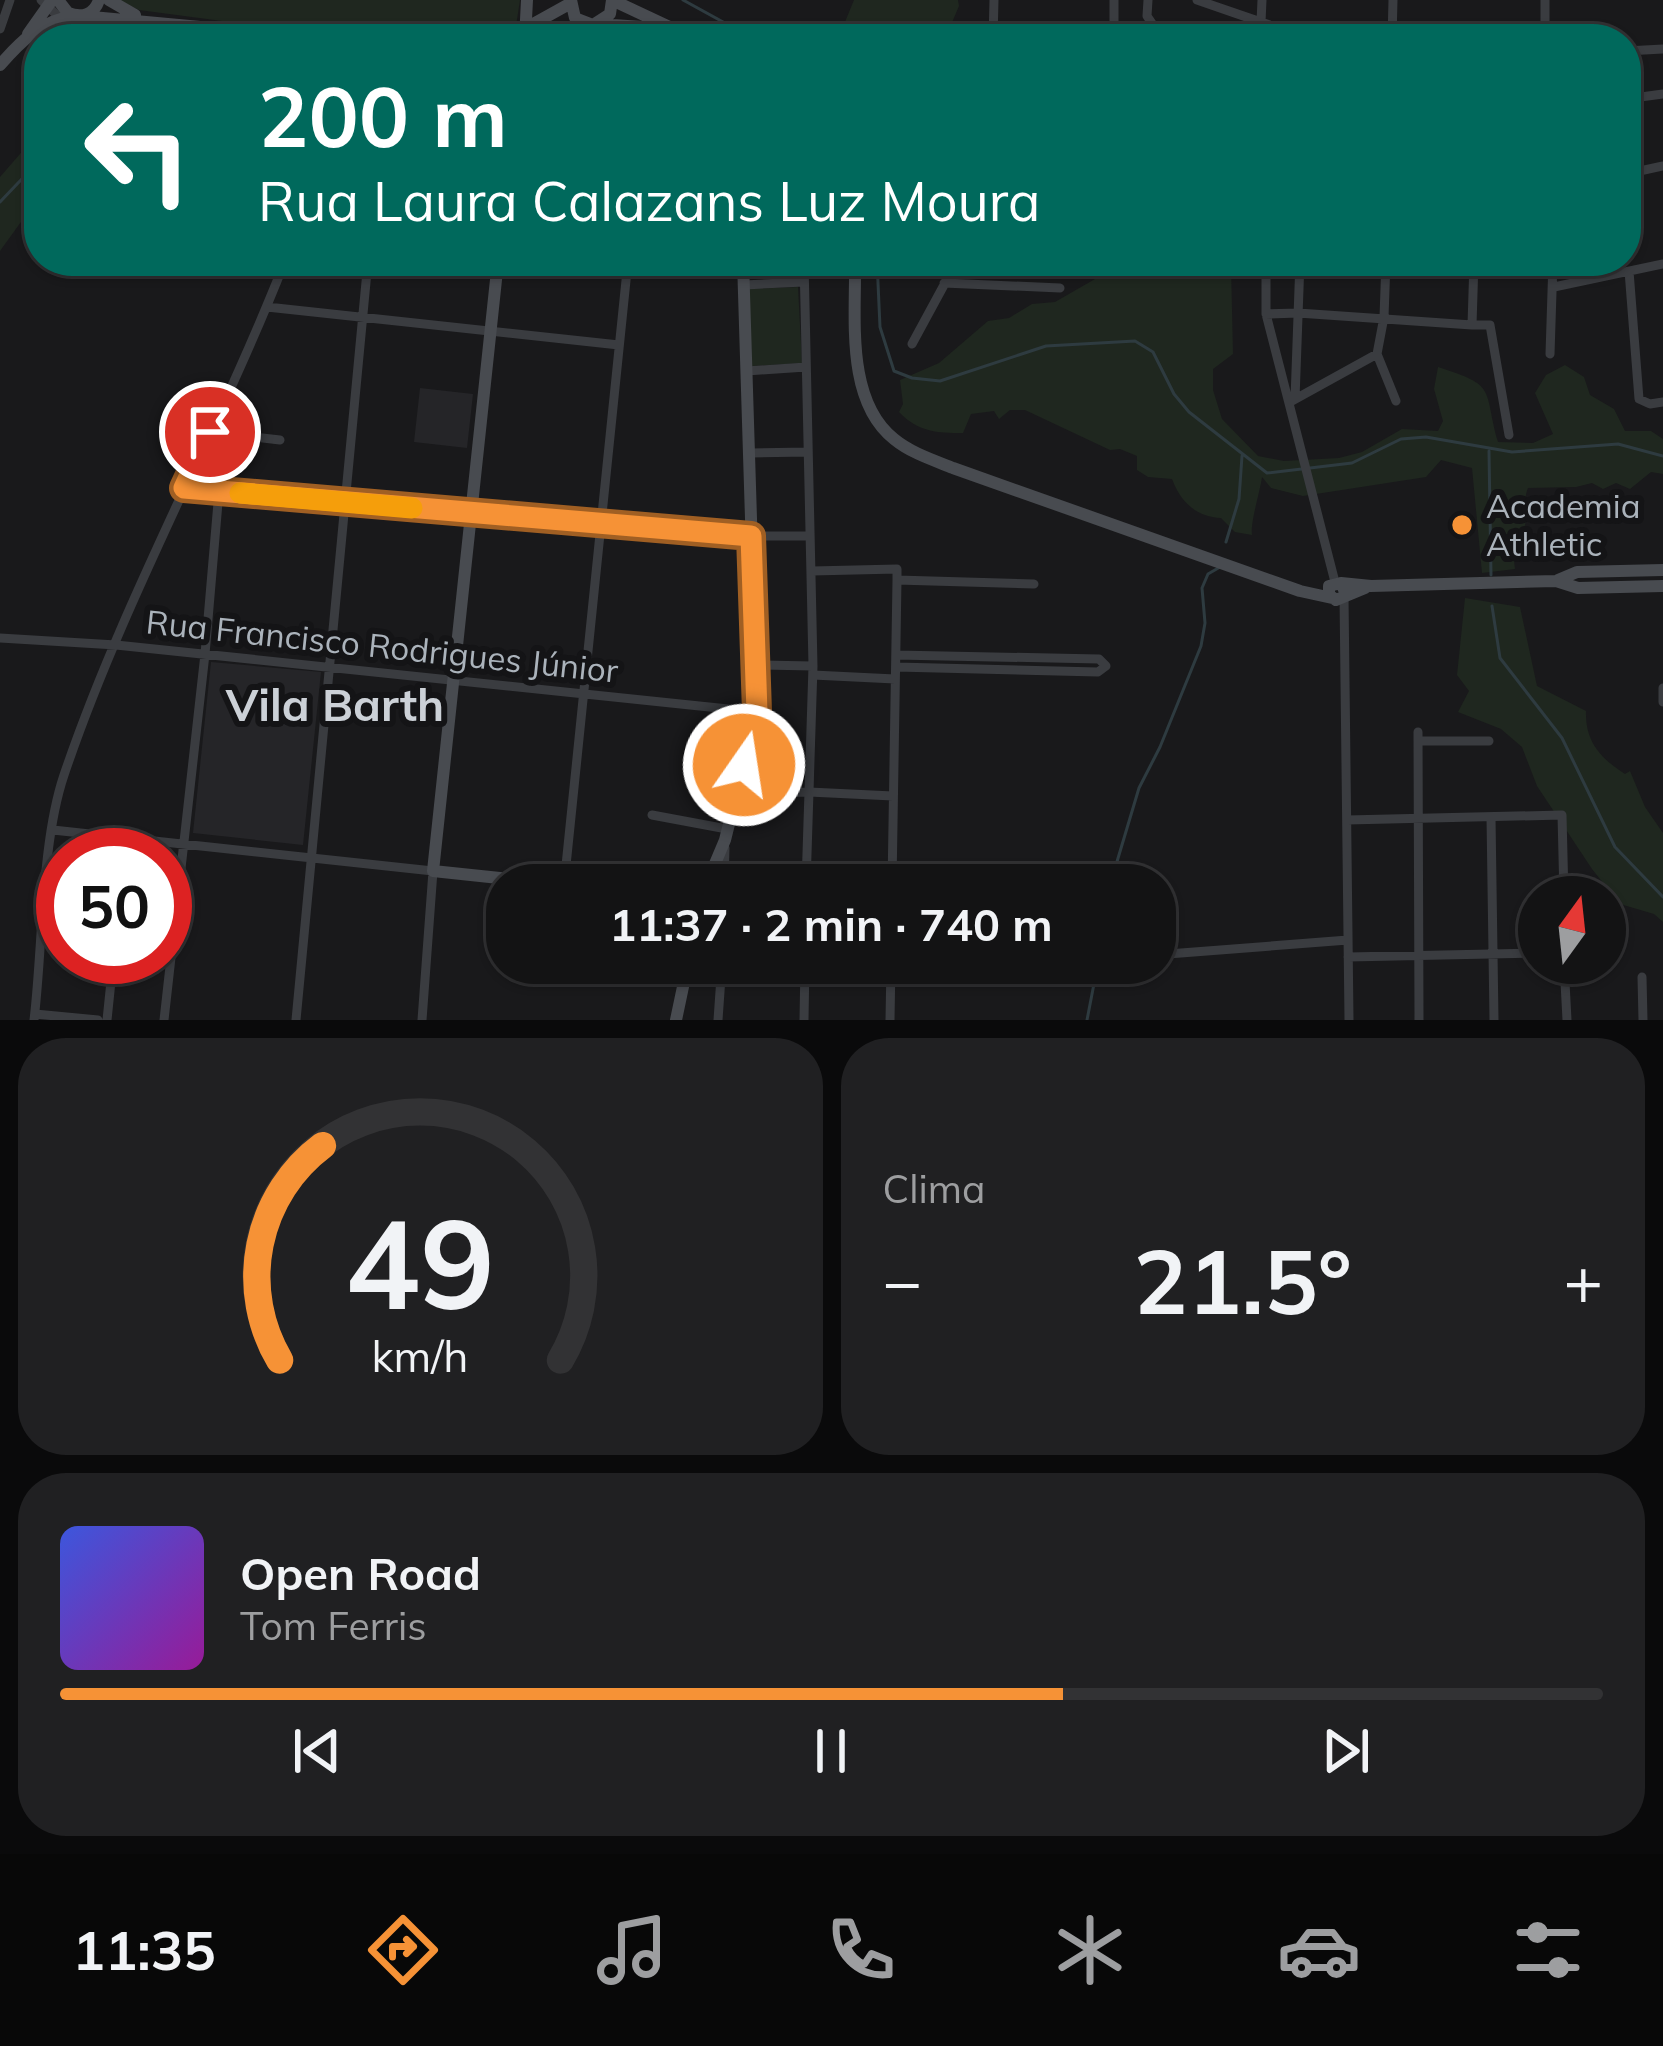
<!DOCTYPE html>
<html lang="pt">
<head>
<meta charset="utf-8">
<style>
  body { margin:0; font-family:Mulish,sans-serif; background:#202022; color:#f1f3f6; height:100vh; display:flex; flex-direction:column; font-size:45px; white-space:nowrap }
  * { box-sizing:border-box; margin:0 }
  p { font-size:39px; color:#9d9ea0 }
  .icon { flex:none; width:66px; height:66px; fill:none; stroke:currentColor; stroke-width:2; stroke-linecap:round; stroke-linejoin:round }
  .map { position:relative; height:1020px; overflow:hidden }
  .details { display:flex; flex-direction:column; gap:18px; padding:18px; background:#0a0a0b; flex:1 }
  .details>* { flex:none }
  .top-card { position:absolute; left:24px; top:24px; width:1617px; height:252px; border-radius:48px; box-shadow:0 3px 9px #0004,0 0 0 3px #323234; background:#00695c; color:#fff; overflow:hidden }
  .needle { width:78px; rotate:15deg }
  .controls { position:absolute; left:1518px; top:876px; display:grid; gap:24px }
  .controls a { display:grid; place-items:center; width:108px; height:108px; border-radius:50%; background:#131314; box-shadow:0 3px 9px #0004,0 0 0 3px #323234; font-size:60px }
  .speed { position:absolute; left:36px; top:828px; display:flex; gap:24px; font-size:60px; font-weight:700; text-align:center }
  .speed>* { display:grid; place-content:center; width:156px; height:156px; border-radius:50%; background:#131314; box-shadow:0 3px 9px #0004,0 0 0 3px #323234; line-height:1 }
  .speed .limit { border:18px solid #d22; background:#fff; color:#111 }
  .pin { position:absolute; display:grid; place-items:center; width:102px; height:102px; color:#fff; margin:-51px; border:6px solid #fff; border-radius:50%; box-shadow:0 3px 12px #0007 }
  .me { position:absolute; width:132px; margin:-66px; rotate:13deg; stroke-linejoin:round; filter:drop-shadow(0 0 9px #0008) }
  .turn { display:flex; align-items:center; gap:42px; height:252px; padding:0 36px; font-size:54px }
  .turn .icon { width:156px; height:156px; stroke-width:2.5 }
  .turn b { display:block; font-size:84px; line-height:102px }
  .big { font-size:90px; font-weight:700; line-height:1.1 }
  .details .card { flex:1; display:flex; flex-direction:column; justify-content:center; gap:18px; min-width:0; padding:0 42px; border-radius:48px; background:#202022 }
  .details .dial { align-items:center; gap:0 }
  .dial svg { height:312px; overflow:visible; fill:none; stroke:#323234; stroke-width:7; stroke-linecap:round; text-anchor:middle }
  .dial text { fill:#f1f3f6; stroke:none }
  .song { display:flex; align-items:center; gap:36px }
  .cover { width:144px; height:144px; border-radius:18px; background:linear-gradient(135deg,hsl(230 70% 55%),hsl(300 70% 35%)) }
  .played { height:12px; border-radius:6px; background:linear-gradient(90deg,#f69236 65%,#323234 65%) }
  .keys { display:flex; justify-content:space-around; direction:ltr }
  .heat { display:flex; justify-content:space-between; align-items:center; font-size:66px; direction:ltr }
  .details .tiles { flex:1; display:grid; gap:18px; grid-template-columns:1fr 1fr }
  .card:last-child { grid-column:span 2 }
  .trip { position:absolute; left:486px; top:864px; width:690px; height:120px; border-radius:48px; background:#131314; box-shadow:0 3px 9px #0004,0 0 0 3px #323234; font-weight:700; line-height:120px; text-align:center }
  .tab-bar { display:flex; height:192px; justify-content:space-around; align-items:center; background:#080808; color:#9d9ea0 }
  .tab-bar .icon { width:84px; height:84px }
  .tab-bar .selected { color:#f69236 }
  .tab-bar b { font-size:54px; color:#f1f3f6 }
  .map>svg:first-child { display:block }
  .built { fill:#252528 }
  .green { fill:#1f271f }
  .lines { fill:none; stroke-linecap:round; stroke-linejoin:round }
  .stream { stroke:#2e3b40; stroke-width:3 }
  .minor { stroke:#3a3c40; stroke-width:9 }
  .secondary { stroke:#484b50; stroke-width:12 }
  .route-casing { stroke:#a05f23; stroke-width:30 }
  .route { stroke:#f69236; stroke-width:21 }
  .slow { stroke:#f59e0b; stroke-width:21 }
  .poi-dot { fill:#f69236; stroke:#141416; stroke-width:4.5 }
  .labels { text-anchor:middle; stroke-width:12; stroke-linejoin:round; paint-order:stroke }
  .poi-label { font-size:33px; fill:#abb3bb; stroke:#141416; text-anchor:start }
  .street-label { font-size:33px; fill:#abb3bb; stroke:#141416 }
  .district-label { font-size:45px; font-weight:bold; fill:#ccd1d7; stroke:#141416 }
</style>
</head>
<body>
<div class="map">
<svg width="1663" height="1020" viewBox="0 0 1663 1020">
  <rect width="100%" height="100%" fill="#19191b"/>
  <path class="built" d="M420 388 473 394 467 448 414 442Z
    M211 662 321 672 303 845 193 833Z"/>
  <path class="green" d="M119 0H520L514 39H295L252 25 139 10Z
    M854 0H958L959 6 945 39H838Z
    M39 132V197L0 251V177Z
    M1098 261H1225L1231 265 1233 354 1213 369V390L1222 419 1258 456 1284 461 1339 458 1362 452 1402 429 1438 431 1443 421 1434 389 1438 367C1498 386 1483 388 1498 442L1533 443 1553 434 1535 393 1546 375 1565 365 1584 377 1590 395 1614 409 1625 431H1651L1663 439V474L1651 472 1630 489 1616 483 1603 489 1592 483 1576 487 1528 488C1523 500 1527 506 1526 518 1525 537 1511 548 1515 569L1482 573 1472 468 1441 460 1426 477 1303 496 1271 488 1262 477C1260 492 1250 523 1252 535L1235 532 1221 518C1197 517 1181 503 1172 479L1148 477 1137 470V456L1120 449 1110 450 1025 410H1010L999 419 994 411 971 414 963 433C937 433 918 432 899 412L903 404 900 380 939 363 988 321 1009 318 1032 304 1055 302 1095 279Z
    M798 287 802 363 752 366 748 289Z
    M1465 598 1520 607 1537 686 1586 711C1585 741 1600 758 1625 774L1630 771 1645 807 1663 833V922L1654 914 1620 904 1592 869 1537 786 1522 747 1501 729 1458 712 1469 691 1457 675Z"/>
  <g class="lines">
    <path class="stream" d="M683 0 754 39
      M0 202 39 161
      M877 261 880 327 894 371 912 378 940 381 1046 346 1135 341 1153 352 1174 394 1189 412 1267 473 1352 463 1401 439 1426 437 1512 452 1618 444 1663 456
      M1489 451 1491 575
      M1226 542 1239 499 1242 456
      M1492 606 1500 658 1562 738 1615 847 1663 897
      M1110 885 1139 788 1160 747 1201 646 1205 623 1202 588 1208 574 1220 567
      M1087 1020 1098 963"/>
    <path class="minor" d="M41 0 60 18
      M1114 0V39
      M1148 0 1147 16 1162 38
      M1197 0 1310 39
      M1545 0V39
      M1261 22 1262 0
      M993 28 1160 35
      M0 29 10 0
      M993 39 994 0
      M1392 39 1393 0
      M1626 51 1663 49
      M1626 99 1663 94
      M1626 174 1663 166
      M804 261 813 666 806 885
      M1266 261V314L1335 582
      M1474 261 1472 325H1490L1509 435
      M1629 271 1639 399 1650 404 1663 402
      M944 283 1060 288
      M744 285 804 282
      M1554 287 1663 264
      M267 307 619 345
      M1266 314 1298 313 1472 325
      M912 344 957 261
      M1377 354 1396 401
      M1550 354 1553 261
      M747 371 806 367
      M1295 399 1300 261
      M1290 402 1377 354 1384 317 1386 261
      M210 432 280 440
      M750 453 807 452
      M184 488 751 536H810
      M812 571 897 569V580
      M897 580 1034 584
      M1344 596 1349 1020
      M0 638 116 645 757 712
      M896 655 1099 659 1106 666 1098 672 896 667
      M755 665 813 666
      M813 675 895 679
      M1663 688V702
      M1418 732 1419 1020
      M1418 741H1489
      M734 794 809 792 893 796
      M652 815 727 829
      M1491 817 1494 1020
      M1347 820 1562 815 1564 897
      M53 830 433 871 422 1020
      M564 885 628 261
      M724 885 725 848
      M892 885 897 580
      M1605 949H1612
      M1155 955 1348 940
      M1348 957 1539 953
      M1564 963 1567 1020
      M1642 977 1643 1020
      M35 1014 98 1020
      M34 1020C43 946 41 843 64 775 124 598 217 434 285 261
      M107 1020 113 962
      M164 1020 205 654 219 491
      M296 1020 368 261
      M718 1020 722 963
      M804 1020 805 963
      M890 1020 891 963"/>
    <path class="secondary" d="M58 0 68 13C82 18 94 15 99 0
      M109 0 135 15
      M571 0 575 18 593 25 610 14 612 0
      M612 0 695 39
      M81 16 222 29 252 39
      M598 24 657 28
      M526 28 571 3
      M28 34 52 0
      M525 39 527 0
      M0 65C20 42 42 20 74 16
      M498 261 433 871 566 885
      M855 261C856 317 845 400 894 439 911 453 933 460 953 468L1300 591 1332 598
      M1558 580 1577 572 1663 570
      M1341 583 1371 586 1556 581 1578 588 1663 586
      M1346 594 1341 583 1329 586V595L1336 600 1365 588
      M706 885 725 840 757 712 743 261
      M676 1020 688 963"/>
  </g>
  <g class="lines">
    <g class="route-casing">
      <path id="route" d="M210 432 184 488 751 536 757 712 744 765"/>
    </g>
    <use href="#route" class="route"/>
    <path class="slow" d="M240 493 412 508"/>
  </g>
  <circle class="poi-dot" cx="1462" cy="525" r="12"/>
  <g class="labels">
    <g class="poi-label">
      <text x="1486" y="518">Academia<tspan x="1486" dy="38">Athletic</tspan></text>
    </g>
    <g class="street-label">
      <text transform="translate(382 646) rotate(6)" y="12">Rua Francisco Rodrigues Júnior</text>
    </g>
    <g class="district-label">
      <text x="335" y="721">Vila Barth</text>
    </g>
  </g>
</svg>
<div class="controls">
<a><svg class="needle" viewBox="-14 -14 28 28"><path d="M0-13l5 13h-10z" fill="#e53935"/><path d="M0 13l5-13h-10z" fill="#9d9ea0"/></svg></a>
</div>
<div class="speed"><div class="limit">50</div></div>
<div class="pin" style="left:210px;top:432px;background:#d93025"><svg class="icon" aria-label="arrive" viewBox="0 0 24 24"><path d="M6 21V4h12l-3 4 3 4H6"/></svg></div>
<svg class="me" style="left:744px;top:765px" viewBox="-20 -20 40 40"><circle r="17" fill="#f69236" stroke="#fff" stroke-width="3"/><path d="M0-11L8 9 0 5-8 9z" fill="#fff"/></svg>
<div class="trip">11:37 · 2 min · 740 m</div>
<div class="top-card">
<div class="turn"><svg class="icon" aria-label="left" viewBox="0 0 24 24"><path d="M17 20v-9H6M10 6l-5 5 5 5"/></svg><div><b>200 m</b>Rua Laura Calazans Luz Moura</div></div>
</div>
</div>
<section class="details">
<div class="tiles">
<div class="card dial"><svg viewBox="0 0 100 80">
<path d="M14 69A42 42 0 1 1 86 69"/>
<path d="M14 69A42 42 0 0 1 25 14" stroke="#f69236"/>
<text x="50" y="56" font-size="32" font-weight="700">49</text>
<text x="50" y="72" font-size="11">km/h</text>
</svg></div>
<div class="card"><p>Clima</p>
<div class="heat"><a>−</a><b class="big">21.5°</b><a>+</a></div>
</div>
<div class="card">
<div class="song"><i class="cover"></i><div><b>Open Road</b><p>Tom Ferris</p></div></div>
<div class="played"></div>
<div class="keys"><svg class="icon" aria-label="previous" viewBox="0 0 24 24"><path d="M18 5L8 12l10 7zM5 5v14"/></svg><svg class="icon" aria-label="pause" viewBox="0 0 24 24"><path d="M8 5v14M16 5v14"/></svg><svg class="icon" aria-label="next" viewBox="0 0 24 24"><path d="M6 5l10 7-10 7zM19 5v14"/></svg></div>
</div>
</div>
</section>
<nav class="tab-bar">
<b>11:35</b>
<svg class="icon selected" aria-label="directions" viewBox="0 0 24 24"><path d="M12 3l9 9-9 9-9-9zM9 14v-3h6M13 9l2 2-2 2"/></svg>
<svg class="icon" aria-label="music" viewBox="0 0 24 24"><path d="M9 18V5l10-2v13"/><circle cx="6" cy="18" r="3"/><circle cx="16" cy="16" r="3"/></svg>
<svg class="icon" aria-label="phone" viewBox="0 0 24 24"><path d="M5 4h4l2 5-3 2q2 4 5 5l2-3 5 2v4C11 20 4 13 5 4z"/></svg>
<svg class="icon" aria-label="climate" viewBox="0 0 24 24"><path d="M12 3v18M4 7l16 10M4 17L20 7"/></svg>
<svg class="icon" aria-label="car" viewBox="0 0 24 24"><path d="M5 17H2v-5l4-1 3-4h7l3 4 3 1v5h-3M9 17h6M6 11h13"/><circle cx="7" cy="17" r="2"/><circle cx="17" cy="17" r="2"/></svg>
<svg class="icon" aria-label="filters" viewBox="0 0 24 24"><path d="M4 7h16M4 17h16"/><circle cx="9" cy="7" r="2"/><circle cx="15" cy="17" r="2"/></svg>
</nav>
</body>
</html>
